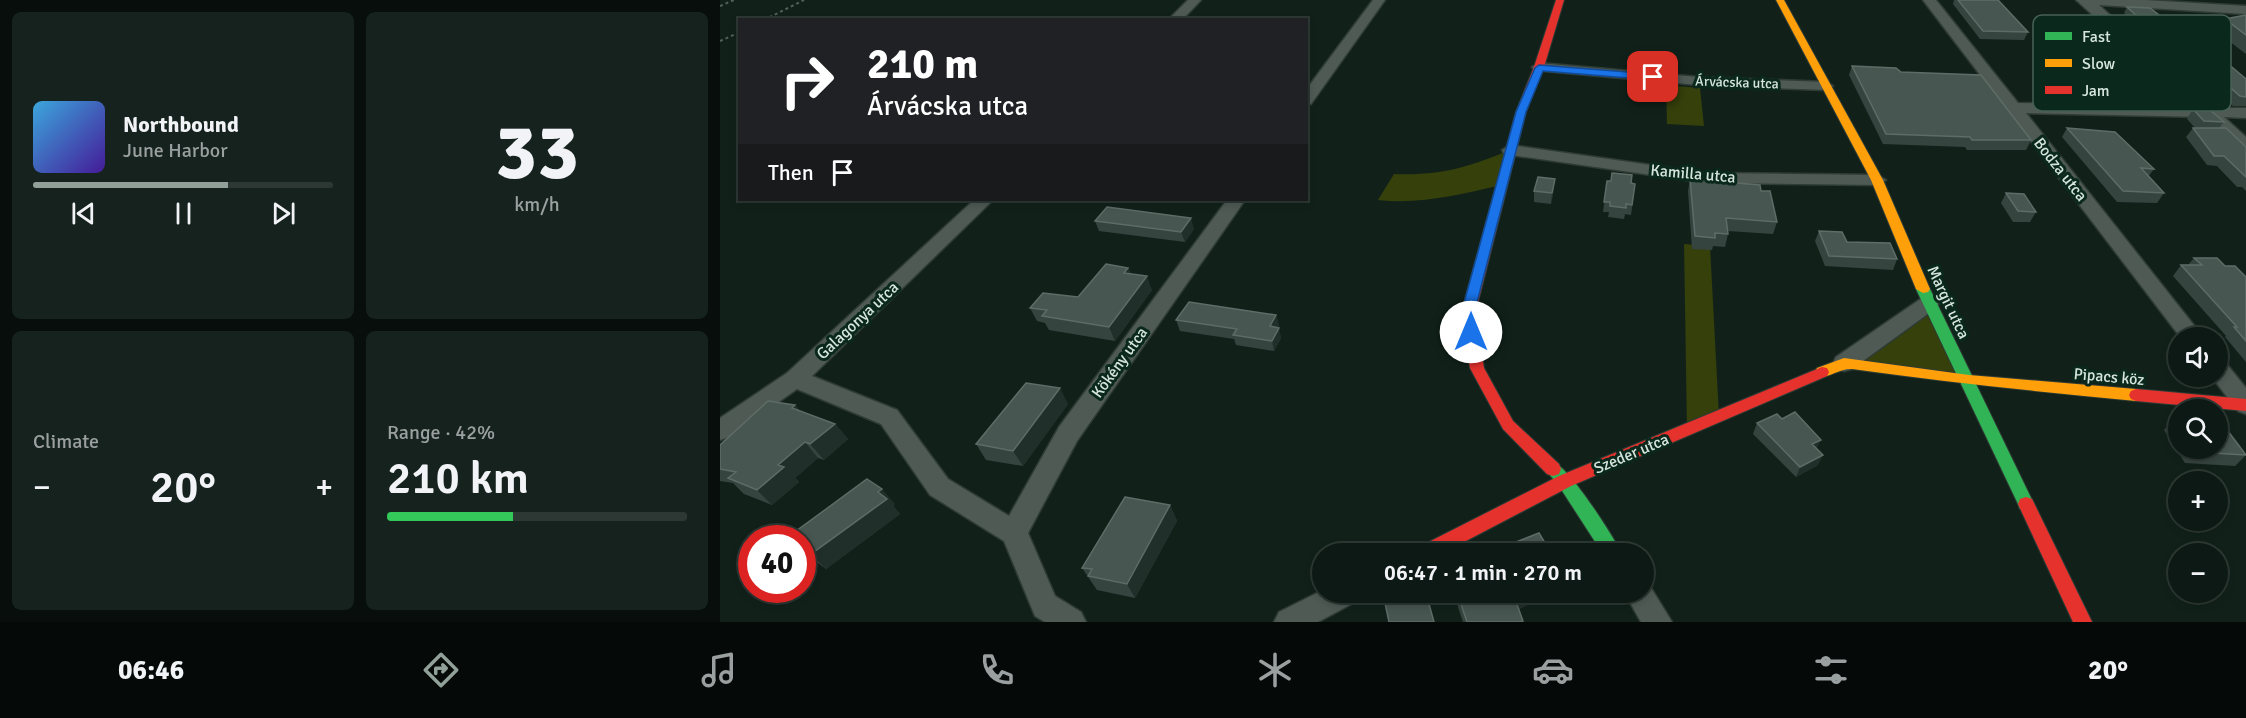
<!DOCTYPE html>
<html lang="en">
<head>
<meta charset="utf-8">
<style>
  body { margin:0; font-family:Signika,sans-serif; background:#16221d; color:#f1f3f6; height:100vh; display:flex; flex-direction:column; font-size:22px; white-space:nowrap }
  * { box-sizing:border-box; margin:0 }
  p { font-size:20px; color:#9aa0a0 }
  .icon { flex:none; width:33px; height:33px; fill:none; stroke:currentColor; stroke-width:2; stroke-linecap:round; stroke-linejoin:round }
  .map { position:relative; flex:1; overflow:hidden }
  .side { display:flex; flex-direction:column; gap:12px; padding:12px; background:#070e0b; width:720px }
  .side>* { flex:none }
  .top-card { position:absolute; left:18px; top:18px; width:570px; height:183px; border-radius:0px; box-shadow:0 3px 9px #0003,0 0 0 2px #2d3834; background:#202124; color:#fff; overflow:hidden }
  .controls { position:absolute; left:1448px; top:327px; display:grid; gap:12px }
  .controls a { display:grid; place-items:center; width:60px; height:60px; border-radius:50%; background:#0d1914; box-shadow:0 3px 9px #0003,0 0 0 2px #2d3834; font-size:30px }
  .speed { position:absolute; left:18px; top:525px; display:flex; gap:12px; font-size:30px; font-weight:700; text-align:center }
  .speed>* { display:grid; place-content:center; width:78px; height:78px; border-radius:50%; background:#0d1914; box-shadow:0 3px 9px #0003,0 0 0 2px #2d3834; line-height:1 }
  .speed .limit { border:9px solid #d22; background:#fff; color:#111 }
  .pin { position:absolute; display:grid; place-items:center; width:51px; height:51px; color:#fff; margin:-26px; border-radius:12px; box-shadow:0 3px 9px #0006 }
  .me { position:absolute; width:66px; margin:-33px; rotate:0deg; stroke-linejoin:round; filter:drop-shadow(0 0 4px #0008) }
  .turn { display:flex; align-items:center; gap:21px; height:126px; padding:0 30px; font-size:27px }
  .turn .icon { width:78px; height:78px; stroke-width:2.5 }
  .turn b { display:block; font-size:42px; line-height:51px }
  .then { display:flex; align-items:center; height:57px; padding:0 30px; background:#0003; gap:12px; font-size:22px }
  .big { font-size:45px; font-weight:600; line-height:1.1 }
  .side .tile { flex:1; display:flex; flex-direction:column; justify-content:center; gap:9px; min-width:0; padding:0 21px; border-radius:9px; background:#16221d }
  .side .dial { align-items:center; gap:0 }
  .dial b { font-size:78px; line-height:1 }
  .song { display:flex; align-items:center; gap:18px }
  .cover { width:72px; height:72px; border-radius:9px; background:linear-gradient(135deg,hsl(200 70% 55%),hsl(260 70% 35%)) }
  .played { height:6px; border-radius:3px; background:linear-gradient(90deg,#91a199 65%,#2d3834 65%) }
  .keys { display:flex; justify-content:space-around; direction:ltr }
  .heat { display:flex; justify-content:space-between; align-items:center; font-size:33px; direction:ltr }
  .charge { height:9px; border-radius:4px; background:linear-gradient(90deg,#34c759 42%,#2d3834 0) }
  .side .tiles { flex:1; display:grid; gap:12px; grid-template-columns:repeat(2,1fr) }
  .trip { position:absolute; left:592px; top:543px; width:342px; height:60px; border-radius:30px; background:#0d1914; box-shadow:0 3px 9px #0003,0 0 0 2px #2d3834; font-weight:600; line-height:60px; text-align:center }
  .tabs { display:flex; height:96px; justify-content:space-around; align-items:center; background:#050a08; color:#9aa0a0 }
  .tabs .icon { width:42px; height:42px }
  .tabs .on { color:#91a199 }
  .tabs b { font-size:27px; color:#f1f3f6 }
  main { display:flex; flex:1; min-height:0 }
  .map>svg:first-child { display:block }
  .green { fill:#35400b }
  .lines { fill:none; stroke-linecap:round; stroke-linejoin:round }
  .street-casing { stroke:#2f3b35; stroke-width:3 }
  .fast-casing { stroke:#2f3b35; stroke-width:2 }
  .slow-casing { stroke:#2f3b35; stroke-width:2 }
  .jam-casing { stroke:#2f3b35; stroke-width:2 }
  .path { stroke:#56605b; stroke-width:2; stroke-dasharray:3 3; stroke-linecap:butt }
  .street { fill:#4f5a55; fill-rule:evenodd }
  .fast { fill:#30b455; fill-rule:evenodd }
  .slow { fill:#ff9f0a; fill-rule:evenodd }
  .jam { fill:#e5322d; fill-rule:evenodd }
  .wall { fill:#364440 }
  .shaded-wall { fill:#202f2a }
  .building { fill:#475651; stroke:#5e6c67; stroke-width:1.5 }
  .route { fill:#1a73e8; stroke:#114b97; stroke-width:1.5 }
  .labels { text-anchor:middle; stroke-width:6; stroke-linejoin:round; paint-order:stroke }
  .far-street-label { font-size:14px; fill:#d6e6de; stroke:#0a281b }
  .street-label { font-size:16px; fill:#d6e6de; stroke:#0a281b }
  .key { fill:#0a281b; stroke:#476156; stroke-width:1.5 }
  .key-label { font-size:16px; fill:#d6e6de }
</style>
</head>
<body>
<main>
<section class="side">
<div class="tiles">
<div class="tile">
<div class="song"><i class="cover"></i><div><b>Northbound</b><p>June Harbor</p></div></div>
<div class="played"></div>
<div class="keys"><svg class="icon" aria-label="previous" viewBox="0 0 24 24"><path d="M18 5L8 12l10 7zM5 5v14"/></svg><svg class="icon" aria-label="pause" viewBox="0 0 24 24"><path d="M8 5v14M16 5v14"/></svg><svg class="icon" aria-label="next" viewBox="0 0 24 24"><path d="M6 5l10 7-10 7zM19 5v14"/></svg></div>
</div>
<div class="tile dial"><b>33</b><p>km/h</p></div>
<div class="tile"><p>Climate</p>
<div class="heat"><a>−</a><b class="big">20°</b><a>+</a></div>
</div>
<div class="tile"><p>Range · 42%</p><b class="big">210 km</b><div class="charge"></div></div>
</div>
</section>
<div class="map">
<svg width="1526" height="622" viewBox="0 0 1526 622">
  <rect width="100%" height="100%" fill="#11211a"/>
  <path class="green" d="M946 85 980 88 984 126 947 124Z
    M790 150 782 185C741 194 700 205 658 200L674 174C720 176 749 167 790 150Z
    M964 244 990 246 999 416 967 429Z
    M1209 303 1249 380 1124 363Z"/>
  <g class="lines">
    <g class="street-casing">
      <path id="street" d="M468 0H481L462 20H448Z
        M653 0H665L591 104 586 105V90Z
        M1203 0H1216L1298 103 1478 107 1485 103 1494 108H1526V118L1504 117 1526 137V151L1520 150 1485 117 1306 113 1484 338H1461Z
        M1356 0H1425L1526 6V14L1379 5 1455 74 1457 77 1450 81 1445 80Z
        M819 63 978 77 1106 82 1113 86 1106 90 978 85 814 70 812 67Z
        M790 145 987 173 1157 175 1166 180 1157 185 987 183 784 154 782 150Z
        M254 200H273L92 376 177 410 228 479 289 516 339 427 507 200H525L357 441 308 533 335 596 361 612 366 622H325L315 616 284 541 210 495 161 424 77 389 9 437 0 440V418L67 373Z
        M1209 296 1216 298 1219 303 1216 308 1132 369 1124 371 1116 369 1113 363 1116 357 1202 298Z
        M1497 360 1505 362 1526 388V414L1518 411 1491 376H1497Z
        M924 581 928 583 952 622H921L904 592H924Z
        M603 590V592H641L637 601 598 622H554L559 612Z"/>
    </g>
    <g class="fast-casing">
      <path id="fast" d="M1203 285 1210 289 1314 504 1312 509 1306 511 1300 509 1298 504 1196 289Z
        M833 462C850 468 893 536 902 554H883L839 486 825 469 827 464Z"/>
    </g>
    <g class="slow-casing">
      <path id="slow" d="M1056 0H1064L1163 180 1210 289 1208 292 1203 293 1196 289 1151 180Z
        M1124 358 1249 375 1416 389 1421 391 1423 395 1421 399 1416 401C1321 392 1226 382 1132 369 1119 368 1109 379 1097 376L1095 372 1097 368Z"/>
    </g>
    <g class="jam-casing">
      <path id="jam" d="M836 0H844L824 67 806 112 755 314 764 368 793 421 839 464 841 469 839 474 833 476 827 474 783 429 750 368 741 314 796 112 814 67Z
        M1102 367 1107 368 1109 372 1107 376 851 486 721 554H694L697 548 839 476Z
        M1416 389 1526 399V411L1416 401 1411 399 1409 395 1411 391Z
        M1306 497 1312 499 1372 622H1353L1298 504 1300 499Z"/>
    </g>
    <path class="path" d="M0 6 14 0
      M44 20 84 0
      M0 41 20 32"/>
    <use href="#street" class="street"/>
    <use href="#fast" class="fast"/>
    <use href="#slow" class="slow"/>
    <use href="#jam" class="jam"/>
  </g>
  <path class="wall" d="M1234 0H1278L1308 32 1304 40 1260 39 1233 4Z
    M1407 7 1470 39 1468 42 1526 79V106H1513L1453 51 1456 45H1443L1436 38H1431L1404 13Z
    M1526 15V54L1497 32 1505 19Z
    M1391 43 1474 95 1468 105 1441 104 1386 52Z
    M1132 66 1181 72 1311 140 1306 150H1247L1245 147 1163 144 1129 75Z
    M1473 109 1504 122 1499 128 1526 147V191L1522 187H1517L1497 166 1487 165 1466 137 1473 128H1475L1467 119Z
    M1347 128 1434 169 1428 177 1444 193 1437 203 1397 202 1342 137Z
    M970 179 1041 191 1057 222 1053 234 1008 231V234L1005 247 993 246 992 250 972 249 968 191Z
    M887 181 915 184 911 215 905 214 904 219 888 217 889 212H883Z
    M834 189 831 204 814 202V191Z
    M1286 193 1316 212 1310 222H1293L1281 203Z
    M375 221 474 229 465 242 379 231Z
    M1099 231 1177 259 1173 270 1105 266 1095 241Z
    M1474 258 1505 266 1526 277V362L1505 337 1506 336 1453 276 1461 265H1468Z
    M408 268 411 274 432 290 395 341 329 330 325 323 317 321 310 308 358 297Z
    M556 315 559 326 558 328 561 338 554 351 516 345 514 339 460 331 456 320Z
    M348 404 303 466 266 460 256 444Z
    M75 405 81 412 115 424 128 439 104 460 98 458 75 478 79 482 52 505 24 494 13 483 0 481V445Z
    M1458 415V448H1497L1526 455 1515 466 1465 463 1444 430Z
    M1037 423 1097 449 1098 465 1076 477 1033 434Z
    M175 504 173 506 180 514 106 569 82 551V538Z
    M450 505 457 521 415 598 377 590 362 568Z
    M791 544 828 548 847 554H790Z
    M733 592H834L799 609 803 622H743Z"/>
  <path class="shaded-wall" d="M835 179 834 189 831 204 832 193Z
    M471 218 474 229 465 242 461 232Z
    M408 268 413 281 404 273Z
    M427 276 432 290 395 341 389 327Z
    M556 315 559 326 552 337 550 326Z
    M559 328 561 338 554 351 552 341Z
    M340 388 348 404 303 466 293 451Z
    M75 405 88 421 72 408Z
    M115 424 128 439 104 460 90 444Z
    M1101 440 1096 450 1092 444Z
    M85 442 98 458 75 478 79 482 52 505 37 490 58 465Z
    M1103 455 1098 465 1076 477 1080 467Z
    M162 489 175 504 173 506 180 514 106 569 91 554Z
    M450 505 457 521 415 598 407 584Z
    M808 592H834L794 611 795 599Z"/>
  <path class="building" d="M1238 0H1278L1308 32 1263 31Z
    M1407 7 1430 8 1470 39 1447 38 1439 32H1435Z
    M1526 15V35L1505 19Z
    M1458 42H1482L1526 79V97L1520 96Z
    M1132 66 1176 68 1181 72 1261 75 1311 140H1252L1250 137 1166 134Z
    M1473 109 1490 110 1504 122 1484 121Z
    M1347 128 1395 132 1434 169 1421 168 1444 193 1403 191Z
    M1473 128H1506L1526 147V177L1504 156H1494Z
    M892 173 912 175 911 183 915 184 912 205 906 204V208L890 206V202H884L887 181H891Z
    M818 177 835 179 832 193 814 191Z
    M970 179 1040 185 1041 191H1050L1057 222 1006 218 1008 234 995 233V238L975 236Z
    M1286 193 1304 194 1316 212 1298 211Z
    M387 207 471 218 461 232 375 221Z
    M1099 231 1122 232 1127 242 1170 243 1177 259 1109 256Z
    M1474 258H1497L1505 266H1515L1526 277V341L1514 327H1517L1461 265H1482Z
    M386 264 408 268 404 273 427 276 389 327 322 316 327 310 310 308 323 293 358 297Z
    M469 302 556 315 550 326 559 328 552 341 513 335 517 329 456 320Z
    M306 383 340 388 293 451 256 444Z
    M48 401 75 405 72 408 115 424 90 444 85 442 58 465 64 467 37 490 8 478 16 472 0 469V445Z
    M1075 412 1101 440 1092 444 1103 455 1080 467 1037 423 1057 414 1062 419Z
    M1453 420H1458V427Z
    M1497 423H1502L1526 455 1475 452 1473 448H1497Z
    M147 479 162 489 158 492 167 499 91 554 82 548V538H70L68 537Z
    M405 497 450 505 407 584 368 576 372 569 362 568Z
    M819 533 828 548 840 543 847 554H796L791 544Z
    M737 592H808L795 599 803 621 800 622H747Z
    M706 593 714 622H669L665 603Z"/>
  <path class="route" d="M819 65 933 74 938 77 933 80 823 71 806 112 754 314 758 332 751 337 744 332 741 314 796 112 815 68Z"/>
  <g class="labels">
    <g class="far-street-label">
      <text transform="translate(1017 82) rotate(2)" y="5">Árvácska utca</text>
    </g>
    <g class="street-label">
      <text transform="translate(1341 169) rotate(52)" y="6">Bodza utca</text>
      <text transform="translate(973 173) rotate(5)" y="6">Kamilla utca</text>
      <text transform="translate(1229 302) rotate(65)" y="6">Margit utca</text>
      <text transform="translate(137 320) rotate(-43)" y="6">Galagonya utca</text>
      <text transform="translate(399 362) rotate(-54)" y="6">Kökény utca</text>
      <text transform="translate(1389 376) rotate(5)" y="6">Pipacs köz</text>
      <text transform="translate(911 453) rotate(-23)" y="6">Szeder utca</text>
    </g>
  </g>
  <rect x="1313" y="15" width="198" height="96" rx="9" class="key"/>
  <rect x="1325" y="32" width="27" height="8" fill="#30b455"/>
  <rect x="1325" y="59" width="27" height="8" fill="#ff9f0a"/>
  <rect x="1325" y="86" width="27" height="8" fill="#e5322d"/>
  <g class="key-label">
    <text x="1362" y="42">Fast</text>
    <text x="1362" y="69">Slow</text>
    <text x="1362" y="96">Jam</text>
  </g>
</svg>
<div class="controls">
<a><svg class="icon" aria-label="sound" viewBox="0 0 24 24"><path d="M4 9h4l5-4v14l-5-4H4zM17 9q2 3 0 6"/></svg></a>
<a><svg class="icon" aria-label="search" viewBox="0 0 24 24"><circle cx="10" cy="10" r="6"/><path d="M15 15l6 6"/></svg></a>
<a>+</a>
<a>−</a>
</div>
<div class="speed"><div class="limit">40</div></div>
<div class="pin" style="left:933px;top:77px;background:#d93025"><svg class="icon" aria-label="arrive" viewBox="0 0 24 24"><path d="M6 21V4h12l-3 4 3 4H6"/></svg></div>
<svg class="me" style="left:751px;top:332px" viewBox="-20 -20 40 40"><circle r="19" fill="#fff"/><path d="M0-13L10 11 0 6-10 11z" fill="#1a73e8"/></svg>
<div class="trip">06:47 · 1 min · 270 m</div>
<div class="top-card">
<div class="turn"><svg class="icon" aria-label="right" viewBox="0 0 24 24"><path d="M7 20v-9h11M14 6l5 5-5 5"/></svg><div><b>210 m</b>Árvácska utca</div></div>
<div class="then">Then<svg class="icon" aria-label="arrive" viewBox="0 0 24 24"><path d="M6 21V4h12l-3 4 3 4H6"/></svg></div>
</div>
</div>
</main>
<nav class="tabs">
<b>06:46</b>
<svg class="icon on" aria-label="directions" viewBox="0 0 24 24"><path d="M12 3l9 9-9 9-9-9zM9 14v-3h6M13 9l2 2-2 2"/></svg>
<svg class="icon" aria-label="music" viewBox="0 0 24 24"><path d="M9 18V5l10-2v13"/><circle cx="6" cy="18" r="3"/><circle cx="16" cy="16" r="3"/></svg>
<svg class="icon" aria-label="phone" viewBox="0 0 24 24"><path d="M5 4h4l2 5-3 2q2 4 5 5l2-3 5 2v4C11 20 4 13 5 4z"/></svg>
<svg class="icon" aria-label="climate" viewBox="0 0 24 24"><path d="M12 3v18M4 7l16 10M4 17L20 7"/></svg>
<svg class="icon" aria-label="car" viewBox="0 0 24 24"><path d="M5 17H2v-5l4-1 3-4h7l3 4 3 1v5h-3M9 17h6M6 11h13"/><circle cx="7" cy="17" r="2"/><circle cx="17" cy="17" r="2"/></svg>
<svg class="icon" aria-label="filters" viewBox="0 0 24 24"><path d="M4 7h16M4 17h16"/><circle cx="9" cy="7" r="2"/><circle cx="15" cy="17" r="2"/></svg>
<b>20°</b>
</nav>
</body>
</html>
